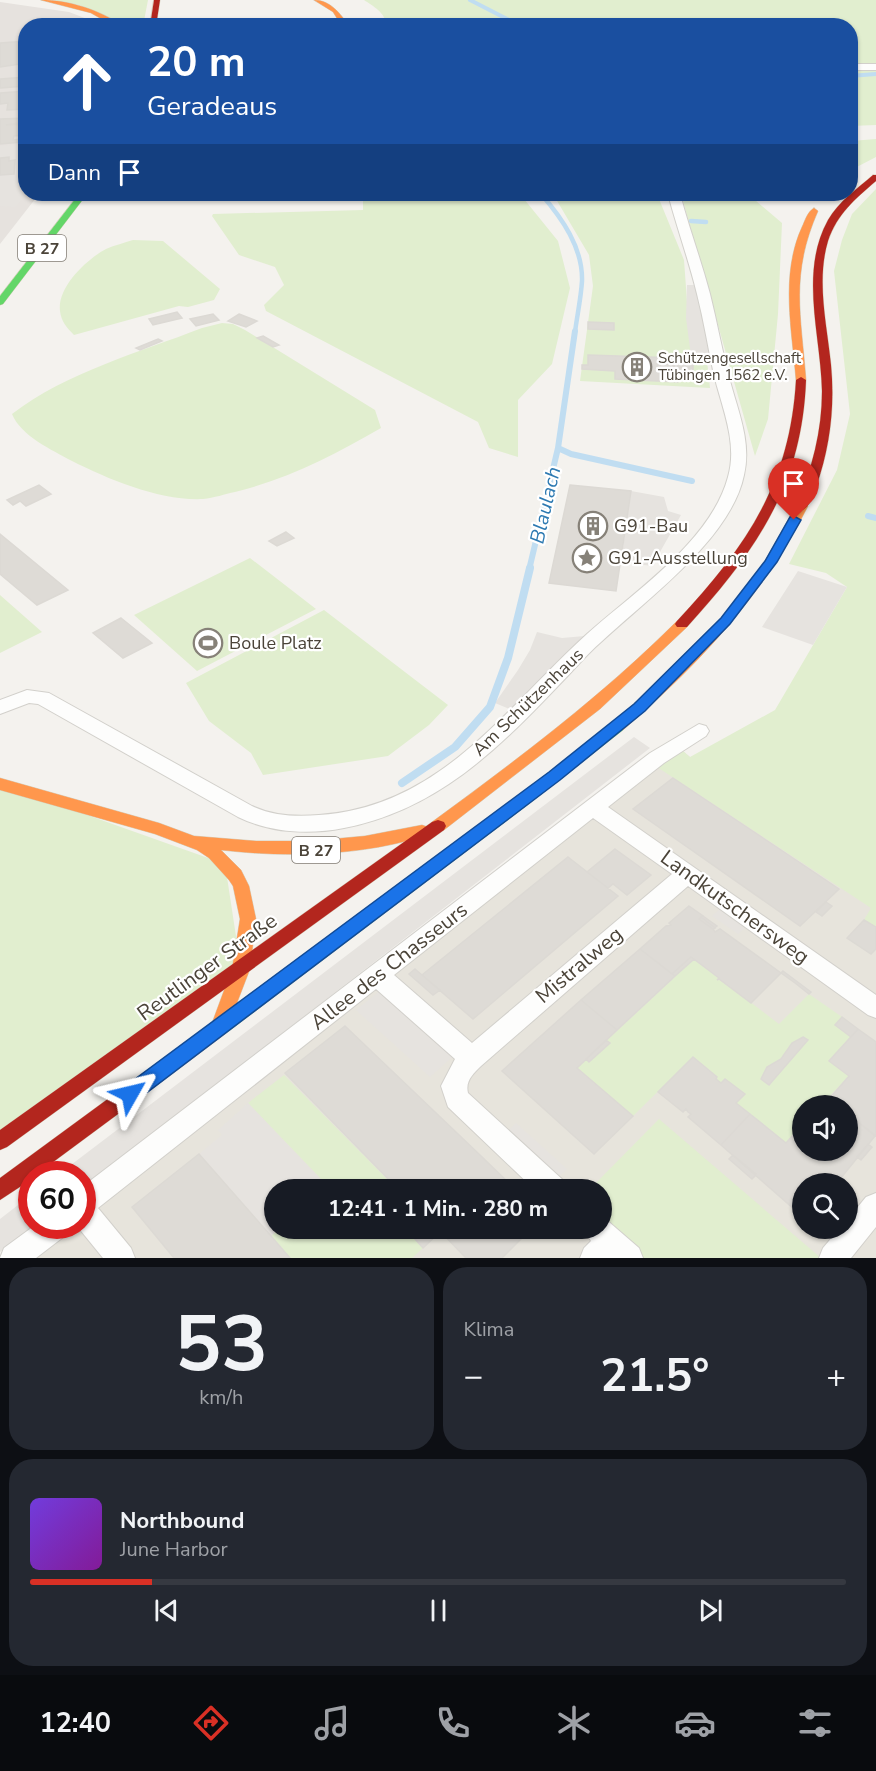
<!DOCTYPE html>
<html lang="de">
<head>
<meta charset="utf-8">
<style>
  body { margin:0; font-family:"Nunito Sans",sans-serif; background:#242831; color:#f1f3f6; height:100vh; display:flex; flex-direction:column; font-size:22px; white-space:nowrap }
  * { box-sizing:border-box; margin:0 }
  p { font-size:20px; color:#9ea1a6 }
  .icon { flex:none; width:33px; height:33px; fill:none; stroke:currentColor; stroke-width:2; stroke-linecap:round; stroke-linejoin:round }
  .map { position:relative; height:1258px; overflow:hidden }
  .sheet { display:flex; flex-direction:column; gap:9px; padding:9px; background:#0d0f14; flex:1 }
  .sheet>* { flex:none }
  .guide { position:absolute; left:18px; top:18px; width:840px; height:183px; border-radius:24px; box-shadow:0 2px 4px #0004; background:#1a4fa0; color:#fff; overflow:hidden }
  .controls { position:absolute; left:792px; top:1095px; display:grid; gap:12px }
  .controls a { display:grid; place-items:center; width:66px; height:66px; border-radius:50%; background:#171b24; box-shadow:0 2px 4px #0004; font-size:30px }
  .speed { position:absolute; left:18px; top:1161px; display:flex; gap:12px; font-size:30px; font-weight:700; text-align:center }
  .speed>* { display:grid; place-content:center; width:78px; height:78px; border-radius:50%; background:#171b24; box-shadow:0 2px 4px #0004; line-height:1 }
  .speed .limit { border:9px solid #d22; background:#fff; color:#111 }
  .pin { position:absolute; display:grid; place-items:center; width:51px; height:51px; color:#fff; margin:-62px -26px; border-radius:50% 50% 50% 0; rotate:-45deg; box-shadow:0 0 6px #0007 }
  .pin .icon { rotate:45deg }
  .me { position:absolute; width:66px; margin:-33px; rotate:53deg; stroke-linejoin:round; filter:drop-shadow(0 0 4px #0008) }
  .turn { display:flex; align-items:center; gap:21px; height:126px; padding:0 30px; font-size:27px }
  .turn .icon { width:78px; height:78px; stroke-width:2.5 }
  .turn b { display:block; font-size:42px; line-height:51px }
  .then { display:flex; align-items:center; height:57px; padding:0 30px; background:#0003; gap:12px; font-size:22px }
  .big { font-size:45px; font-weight:700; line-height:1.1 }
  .sheet .tile { flex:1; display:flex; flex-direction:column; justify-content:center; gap:9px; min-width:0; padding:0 21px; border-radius:24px; background:#242831 }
  .sheet .dial { align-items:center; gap:0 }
  .dial b { font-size:78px; line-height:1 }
  .song { display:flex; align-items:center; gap:18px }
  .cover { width:72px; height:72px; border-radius:9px; background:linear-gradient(135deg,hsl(260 70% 55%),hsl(290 70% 35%)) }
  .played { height:6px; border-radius:3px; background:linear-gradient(90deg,#d93025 15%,#363941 15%) }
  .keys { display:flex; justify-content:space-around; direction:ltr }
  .heat { display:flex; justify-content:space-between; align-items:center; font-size:33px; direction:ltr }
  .sheet .tiles { flex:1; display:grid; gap:9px; grid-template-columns:1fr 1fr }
  .tile:last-child { grid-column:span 2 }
  .trip { position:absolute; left:264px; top:1179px; width:348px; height:60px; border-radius:30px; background:#171b24; box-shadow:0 2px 4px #0004; font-weight:700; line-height:60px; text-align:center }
  .dock { display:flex; height:96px; justify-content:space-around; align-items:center; background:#090b0e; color:#9ea1a6 }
  .dock .icon { width:42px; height:42px }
  .dock .selected { color:#d93025 }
  .dock b { font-size:27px; color:#f1f3f6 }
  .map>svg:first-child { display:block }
  .residential { fill:#e7e4dc; fill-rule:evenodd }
  .industrial { fill:#e6e2de }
  .green { fill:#e1eecf }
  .parking { fill:#e6e3df }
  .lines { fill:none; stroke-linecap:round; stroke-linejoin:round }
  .stream-far3 { stroke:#c0ddf1; stroke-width:4 }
  .stream-far2 { stroke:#c0ddf1; stroke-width:4.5 }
  .stream-far1 { stroke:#c0ddf1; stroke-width:6 }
  .stream { stroke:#c0ddf1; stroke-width:8 }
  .building { fill:#dedbd6; stroke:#dcd9d4; stroke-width:1.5 }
  .street-casing { stroke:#d2d0cb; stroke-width:2 }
  .fast-casing { stroke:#d6cebb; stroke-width:1 }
  .slow-casing { stroke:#d6cebb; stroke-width:1 }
  .jam-casing { stroke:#d6cebb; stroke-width:1 }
  .street { fill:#fdfdfc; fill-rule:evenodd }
  .fast { fill:#63d668; fill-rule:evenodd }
  .slow { fill:#ff974d; fill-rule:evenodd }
  .jam { fill:#b3261e; fill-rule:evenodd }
  .route { fill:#1a73e8; stroke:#114b97; stroke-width:1.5 }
  .labels { text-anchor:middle; stroke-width:4.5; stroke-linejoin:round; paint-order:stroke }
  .far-poi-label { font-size:15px; fill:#4b4439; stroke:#fff; text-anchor:start }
  .shield { fill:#fff; stroke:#817c74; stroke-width:1.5 }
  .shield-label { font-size:16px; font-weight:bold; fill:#4b4439 }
  .poi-label { font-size:18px; fill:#4b4439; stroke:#fff; text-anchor:start }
  .street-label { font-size:18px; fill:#4b4439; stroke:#fff }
  .water-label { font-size:20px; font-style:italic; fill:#2e7ab2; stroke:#fff }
  .near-street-label { font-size:21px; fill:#4b4439; stroke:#fff }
</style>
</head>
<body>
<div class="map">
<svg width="876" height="1258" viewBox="0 0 876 1258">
  <rect width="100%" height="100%" fill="#f4f2ee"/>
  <path class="residential" d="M676 745 690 757 876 870V1258H14L56 1226H82L83 1204ZM802 1106H848V1150H802ZM802 1184H848V1228H802ZM274 1190H602V1228H274Z"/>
  <path class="industrial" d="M0 2 69 12 103 25 26 26V194H39L0 244Z"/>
  <path class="green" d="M53 0H148L143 26 126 25 79 5Z
    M364 0H876V125L851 126 850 26 386 25C386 13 373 6 364 0Z
    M876 139V157L851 170V141Z
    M876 189V927L864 920 871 908 651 763 676 745 690 757 775 710 847 587 826 573 789 564 837 470 850 414 834 271 842 240 852 214Z
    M363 194H520L558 241 570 288 552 364 518 400V457L489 448 478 422 266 311 264 305 284 285 275 267 239 255 212 216 213 214 363 210Z
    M553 194H657L684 260 691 356 707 361 710 388 580 381 593 286 589 255Z
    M681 194H751L755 200 782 223 778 314 768 419 755 456Z
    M133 240 163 241 220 289 214 300 188 307 179 306 74 335C67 328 61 321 60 311 57 287 87 259 106 249 115 245 124 243 133 240Z
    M222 323 233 324 245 330 375 410 381 428C334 455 288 479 235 492 225 494 214 498 203 499 160 501 110 480 72 461 52 450 21 436 12 414 67 372 138 353 202 328Z
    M250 558 316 609 197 671 134 615Z
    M0 595 42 632 0 653Z
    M324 610 448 705 429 725 388 756 263 775 251 753 209 721 186 683Z
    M0 784 225 864 241 969 0 1141Z
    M691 957 779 1024 809 994 842 1017 835 1025 851 1037 829 1061 849 1076 821 1105 802 1106V1125L786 1143 736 1103 742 1097 723 1081 721 1083 716 1079 717 1077 693 1057 633 1116 577 1068 675 977 672 974Z
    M284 1075 388 1180 377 1189H323L327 1185 248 1103Z
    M659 1119 821 1258H629L602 1228V1190H589Z
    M279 1229H405L423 1248 412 1258H290L271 1236Z"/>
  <path class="parking" d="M25 144 26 194 16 207 0 206V146Z
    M687 285H702L718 357 691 356 686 318Z
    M631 491 664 497 668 511 681 515 652 566 621 562Z
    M798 571 847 587 813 645 762 627Z
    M537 632 562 638 596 635 519 713 495 703 518 670 530 650Z
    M634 737 650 748 83 1188 82 1174H59Z
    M728 902 754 921 738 934 712 916Z
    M381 990 461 1049 430 1077 356 1010Z
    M248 1103 327 1186 323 1189 274 1190V1228L279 1229 271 1236 199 1154 222 1135 218 1130Z
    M516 1123 567 1169 550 1185 499 1139Z
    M31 1195 32 1226H34L0 1252V1219Z"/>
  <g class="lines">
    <path class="stream-far3" d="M470 0 521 26
      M850 76 876 74"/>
    <path class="stream-far2" d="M541 194C562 218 583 248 582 281 581 298 577 316 575 332
      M691 221 706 222"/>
    <path class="stream-far1" d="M558 448 571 454 692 481
      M868 516 876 518
      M529 570 558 448 575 331"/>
    <path class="stream" d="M402 783 455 747 490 707 508 658 530 568"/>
  </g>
  <path class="building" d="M26 41V63L0 67V43Z
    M26 77V86L0 88V79Z
    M26 91V109L7 110 8 103 0 104V93Z
    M26 118V122L6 125 26 124V135L14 136 13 140 22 139V142L0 144V119Z
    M9 157V161L15 160 14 174 0 175V158Z
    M177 312 182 318 153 325 149 319Z
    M213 314 219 320 196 326 190 319Z
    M239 314 257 321 246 327 228 321Z
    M588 322 614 323V330L588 329Z
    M263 336 279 345 273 347 257 338Z
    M158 339 162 341 140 350 136 348Z
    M588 355 678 358 679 363 693 364V373H699L700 379 678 378V382L615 379V371L582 369V365H588Z
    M39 485 51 494 26 506 20 501 13 505 7 500Z
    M570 485 631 491 616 591 549 583Z
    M286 532 294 538 277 546 269 541Z
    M0 534 68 590 37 605 0 574Z
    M121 618 152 643 123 658 93 633Z
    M673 778 781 850 839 889 800 926 633 809Z
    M615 849 651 875 627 895 613 884 608 888 587 872Z
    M568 857 618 896 473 1019 422 975Z
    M826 902 832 906 822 916 816 912Z
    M689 906 703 916 701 917 715 928 713 929 715 932 720 929 781 973 751 1003 719 979 717 980 719 978 691 957 672 974 640 949 666 926 671 925 669 923Z
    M703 916 717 926 713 929 699 919Z
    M703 916 717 926 713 929 699 919Z
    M703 916 717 926 713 929 699 919Z
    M703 916 717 926 713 929 699 919Z
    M703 916 717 926 713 929 699 919Z
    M703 916 717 926 713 929 699 919Z
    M864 920 876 927V949L871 954 847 938Z
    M640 949 675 976 617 1030 581 1000Z
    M691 957 694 959 675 976 672 974Z
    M691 957 694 959 675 976 672 974Z
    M691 957 694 959 675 976 672 974Z
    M415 969 422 975 440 990 433 995 409 974Z
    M783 971 811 992 809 994 795 983 781 973Z
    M581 1000 617 1030 577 1068 633 1116 594 1154 502 1071Z
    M842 1017 858 1029 851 1037 835 1025Z
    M345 1026 480 1155 516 1190H399L285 1073Z
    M858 1029 876 1042V1136L848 1114V1106H836L829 1099 849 1076 829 1061Z
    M803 1037 808 1040 769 1085 761 1079 767 1067 781 1059 792 1043Z
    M606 1040 610 1043 589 1062 586 1059Z
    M606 1040 610 1043 589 1062 586 1059Z
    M606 1040 610 1043 589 1062 586 1059Z
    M693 1057 717 1077 716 1079 721 1083 725 1079 745 1094 736 1103 750 1114 721 1145 688 1117 691 1114 688 1112 686 1109 683 1112 658 1092Z
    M750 1114 786 1143 802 1125V1150H848V1114L875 1136 836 1184H802V1216L721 1145Z
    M868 1144 872 1147 861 1160 857 1157Z
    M868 1144 872 1147 861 1160 857 1157Z
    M868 1144 872 1147 861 1160 857 1157Z
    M199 1154 271 1236 290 1258H174L132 1207Z
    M733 1155 756 1174 755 1176 752 1179 729 1159Z
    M733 1155 756 1174 755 1176 752 1179 729 1159Z
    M733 1155 756 1174 755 1176 752 1179 729 1159Z
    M733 1155 756 1174 755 1176 752 1179 729 1159Z
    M389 1179 399 1190H377Z
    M405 1228H437L440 1232 423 1248Z
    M437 1228H532L502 1258H466Z"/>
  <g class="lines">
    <g class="street-casing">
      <path id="street" d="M850 64H876V70H850Z
        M668 194H680C689 228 701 260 710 294 717 322 722 350 729 377 737 409 752 441 744 475 731 539 647 599 601 642 586 655 572 672 558 686 496 751 436 810 344 828 309 835 271 833 238 817L38 704 29 703 0 714V700L27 690 49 693 252 806C273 816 297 817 319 815 441 807 505 708 587 634 635 591 711 541 728 477 738 443 722 408 714 375 708 348 704 321 697 294 689 261 677 228 668 194Z
        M699 724 706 726 709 731 706 736 664 763 608 807 876 995V1018L868 1015 688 886 481 1066C473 1074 465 1081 468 1093L564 1181 568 1190H535L448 1107 441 1086 455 1059 376 989 98 1208 131 1248 135 1258H103L77 1226H82V1187L650 753ZM593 818 672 874 472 1043 394 975Z
        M876 1193V1227L851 1258H819L823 1248 840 1228H848V1219L866 1197Z
        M602 1216 639 1248 643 1258H580L584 1248 591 1241 584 1228H602Z
        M34 1226H70L66 1235 36 1258H0L4 1248Z"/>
    </g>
    <g class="fast-casing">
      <path id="fast" d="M79 194H87L3 304 0 305V296Z
        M618 721 623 722 625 726 623 730 530 803 225 1034 219 1036 213 1034 210 1028 213 1022 520 795 613 722Z"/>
    </g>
    <g class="slow-casing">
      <path id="slow" d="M41 0C69 0 100 10 123 26H114L91 13Z
        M314 0C330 0 340 13 349 26H342L333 12Z
        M814 208 818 211C790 275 801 314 806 380L801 383 796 380C792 330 780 275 802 227 805 221 807 212 814 208Z
        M802 502 808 506C762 597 700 663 623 730H613L611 726 613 722 667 675 718 623 761 568 796 506Z
        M682 620 689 624 687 627 600 709 444 830 438 832 432 830 430 826 432 822C518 759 602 696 677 621Z
        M0 778 159 823 194 836 256 841H311L365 836 422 825 428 827 430 831 428 835C362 856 289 858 221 850L241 870 249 886 256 919 250 969 225 1034 164 1080 157 1082 150 1080 148 1074 150 1068 212 1023 232 969 240 919 233 886 229 880 209 858 197 850 155 834 0 790Z"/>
    </g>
    <g class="jam-casing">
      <path id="jam" d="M154 0H160L156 26H150Z
        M873 175H876V181C855 199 837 214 828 241 816 281 827 325 831 365 835 407 830 448 816 487 813 495 810 507 802 510L796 506C812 469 822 431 822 391 821 336 799 272 828 220 839 201 857 189 873 175Z
        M801 377 806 380C802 486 756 551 687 627H677L675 624 677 621C746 547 790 484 796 380Z
        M438 820 444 822 446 826 444 830 7 1147 0 1150V1130L432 822Z
        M157 1066 164 1068 166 1074 164 1080 37 1174H32V1179L0 1200V1178L150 1068Z"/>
    </g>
    <use href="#street" class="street"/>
    <use href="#fast" class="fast"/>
    <use href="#slow" class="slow"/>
    <use href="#jam" class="jam"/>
  </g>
  <path class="route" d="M794 516 801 520 777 562 730 624 645 711 560 780 137 1100 130 1103 123 1100 120 1094 123 1088 549 772 634 704 721 618 765 561 790 517Z"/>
  <defs>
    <g id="building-ring" transform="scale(1.5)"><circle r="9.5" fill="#fff" stroke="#868178" stroke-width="1.5"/><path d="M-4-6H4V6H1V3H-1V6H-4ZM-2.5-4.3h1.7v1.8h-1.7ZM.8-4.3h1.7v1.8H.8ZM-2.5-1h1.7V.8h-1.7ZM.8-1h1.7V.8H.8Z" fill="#868178"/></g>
    <g id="sight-ring" transform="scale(1.5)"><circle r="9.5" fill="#fff" stroke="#868178" stroke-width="1.5"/><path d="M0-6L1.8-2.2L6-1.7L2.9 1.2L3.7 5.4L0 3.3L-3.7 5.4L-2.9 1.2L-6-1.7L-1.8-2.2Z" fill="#868178"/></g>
    <g id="stadium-ring" transform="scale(1.5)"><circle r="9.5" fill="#fff" stroke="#868178" stroke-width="1.5"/><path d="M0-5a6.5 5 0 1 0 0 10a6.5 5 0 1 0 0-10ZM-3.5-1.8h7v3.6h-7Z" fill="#868178"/></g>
  </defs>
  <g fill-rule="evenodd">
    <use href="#building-ring" x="637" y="367"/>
    <use href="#building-ring" x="593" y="526"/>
    <use href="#sight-ring" x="587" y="558"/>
    <use href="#stadium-ring" x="208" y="643"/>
  </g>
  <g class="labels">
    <g class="far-poi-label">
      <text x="658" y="363">Schützengesellschaft<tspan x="658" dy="17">Tübingen 1562 e.V.</tspan></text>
    </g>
    <g class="shield">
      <rect x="18" y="235" width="48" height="26" rx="4.5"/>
      <rect x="292" y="837" width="48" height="26" rx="4.5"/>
    </g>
    <g class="shield-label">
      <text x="42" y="254">B 27</text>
      <text x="316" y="856">B 27</text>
    </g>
    <g class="poi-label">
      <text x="614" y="532">G91-Bau</text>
      <text x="608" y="564">G91-Ausstellung</text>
      <text x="229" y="649">Boule Platz</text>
    </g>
    <g class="street-label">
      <text transform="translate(528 702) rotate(-44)" y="6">Am Schützenhaus</text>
    </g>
    <g class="water-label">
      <text transform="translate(545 505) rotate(-77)" y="7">Blaulach</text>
    </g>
    <g class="near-street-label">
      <text transform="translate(735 907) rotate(36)" y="7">Landkutschersweg</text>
      <text transform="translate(579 965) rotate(-40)" y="7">Mistralweg</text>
      <text transform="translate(389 966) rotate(-38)" y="7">Allee des Chasseurs</text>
      <text transform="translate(207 967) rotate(-36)" y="7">Reutlinger Straße</text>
    </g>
  </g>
</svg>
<div class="controls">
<a><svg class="icon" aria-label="sound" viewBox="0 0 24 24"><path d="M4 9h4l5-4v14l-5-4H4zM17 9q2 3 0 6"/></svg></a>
<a><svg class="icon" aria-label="search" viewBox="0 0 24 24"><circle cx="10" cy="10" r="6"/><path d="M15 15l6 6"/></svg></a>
</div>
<div class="speed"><div class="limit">60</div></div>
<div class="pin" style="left:794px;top:520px;background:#d93025"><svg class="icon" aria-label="arrive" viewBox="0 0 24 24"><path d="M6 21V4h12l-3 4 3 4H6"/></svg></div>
<svg class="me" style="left:130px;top:1094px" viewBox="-20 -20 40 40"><path d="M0-17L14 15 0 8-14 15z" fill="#1a73e8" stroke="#fff" stroke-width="4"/></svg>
<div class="trip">12:41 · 1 Min. · 280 m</div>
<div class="guide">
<div class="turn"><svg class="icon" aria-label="ahead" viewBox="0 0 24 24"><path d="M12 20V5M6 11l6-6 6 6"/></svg><div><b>20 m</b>Geradeaus</div></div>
<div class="then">Dann<svg class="icon" aria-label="arrive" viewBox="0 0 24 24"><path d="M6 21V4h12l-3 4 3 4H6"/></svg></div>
</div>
</div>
<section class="sheet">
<div class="tiles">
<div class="tile dial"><b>53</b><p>km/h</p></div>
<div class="tile"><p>Klima</p>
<div class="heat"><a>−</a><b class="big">21.5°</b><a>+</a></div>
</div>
<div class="tile">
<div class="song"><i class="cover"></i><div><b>Northbound</b><p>June Harbor</p></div></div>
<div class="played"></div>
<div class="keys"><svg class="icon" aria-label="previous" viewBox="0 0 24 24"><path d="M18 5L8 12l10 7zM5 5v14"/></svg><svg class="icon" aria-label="pause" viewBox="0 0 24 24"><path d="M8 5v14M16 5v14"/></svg><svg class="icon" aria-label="next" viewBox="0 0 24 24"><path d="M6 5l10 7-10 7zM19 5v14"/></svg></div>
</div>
</div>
</section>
<nav class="dock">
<b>12:40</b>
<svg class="icon selected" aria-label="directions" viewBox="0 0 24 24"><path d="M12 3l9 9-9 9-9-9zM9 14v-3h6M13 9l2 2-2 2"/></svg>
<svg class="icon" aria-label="music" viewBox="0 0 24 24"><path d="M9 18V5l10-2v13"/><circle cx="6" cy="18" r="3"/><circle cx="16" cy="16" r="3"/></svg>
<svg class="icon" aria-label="phone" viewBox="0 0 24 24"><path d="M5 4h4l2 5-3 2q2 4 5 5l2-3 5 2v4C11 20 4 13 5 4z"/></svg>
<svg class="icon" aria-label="climate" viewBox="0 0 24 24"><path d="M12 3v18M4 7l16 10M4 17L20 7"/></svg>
<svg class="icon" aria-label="car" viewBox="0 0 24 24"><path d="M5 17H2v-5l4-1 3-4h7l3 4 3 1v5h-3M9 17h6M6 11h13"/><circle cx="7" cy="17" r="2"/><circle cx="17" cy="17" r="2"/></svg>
<svg class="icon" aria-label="filters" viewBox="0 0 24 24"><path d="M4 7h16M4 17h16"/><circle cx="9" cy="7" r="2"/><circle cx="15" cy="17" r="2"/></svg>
</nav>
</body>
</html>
